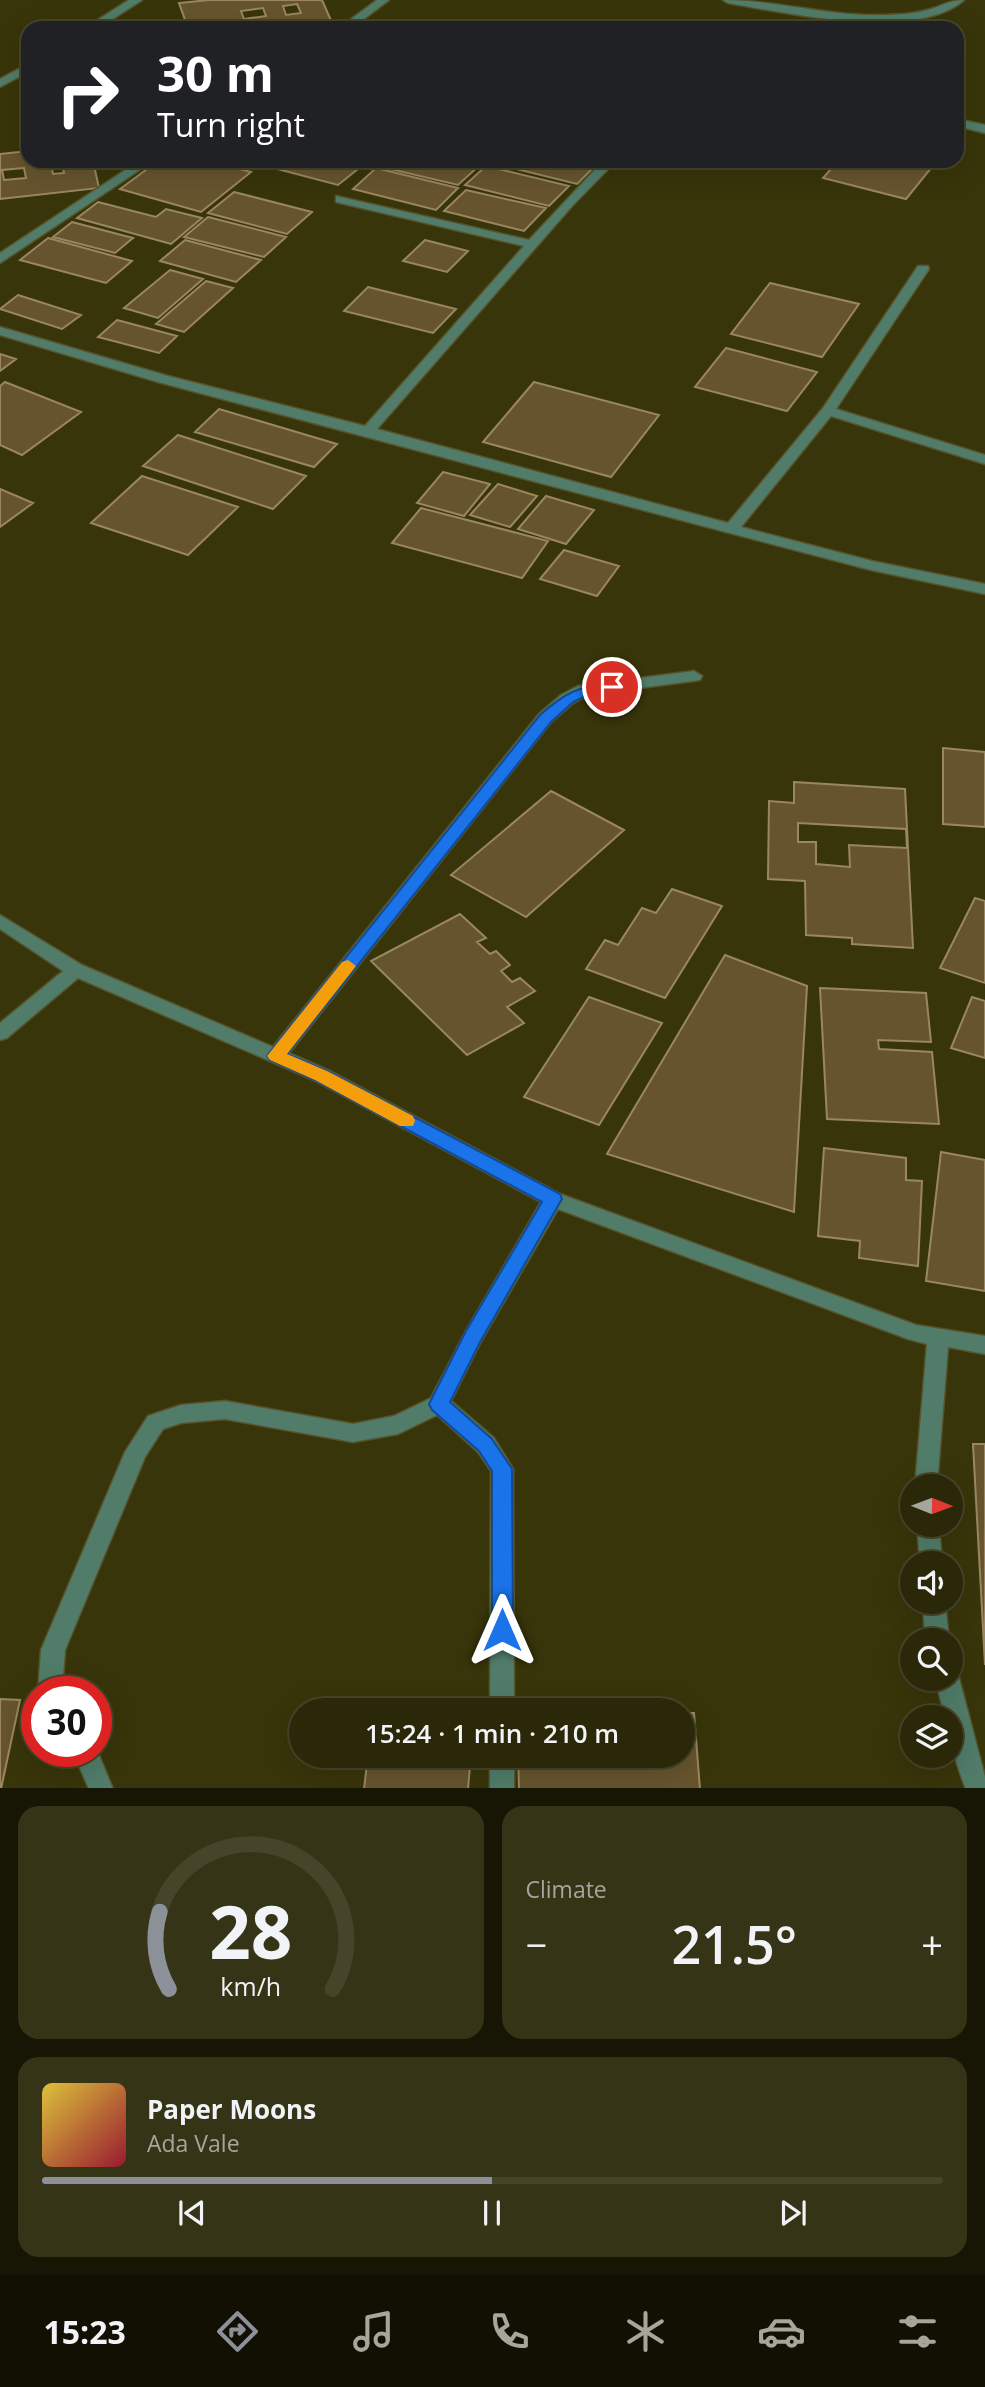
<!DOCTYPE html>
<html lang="en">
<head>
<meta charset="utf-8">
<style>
  body { margin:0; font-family:"Open Sans",sans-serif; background:#363416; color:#f1f3f6; height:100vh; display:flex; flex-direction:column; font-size:26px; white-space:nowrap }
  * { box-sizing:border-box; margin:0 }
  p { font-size:23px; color:#a5a69c }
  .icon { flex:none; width:38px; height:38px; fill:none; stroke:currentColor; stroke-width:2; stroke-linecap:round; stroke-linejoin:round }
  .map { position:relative; height:1788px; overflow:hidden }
  .side { display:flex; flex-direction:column; gap:18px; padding:18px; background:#171604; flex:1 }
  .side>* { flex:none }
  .guide { position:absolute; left:21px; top:21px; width:943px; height:147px; border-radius:21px; box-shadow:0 7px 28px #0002,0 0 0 2px #464429; background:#202124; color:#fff; overflow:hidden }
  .needle { width:46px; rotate:91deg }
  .controls { position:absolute; left:900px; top:1474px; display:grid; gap:14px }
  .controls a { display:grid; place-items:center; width:63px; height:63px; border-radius:50%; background:#2a2808; box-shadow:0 7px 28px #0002,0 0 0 2px #464429; font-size:35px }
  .speed { position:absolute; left:21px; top:1676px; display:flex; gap:14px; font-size:35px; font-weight:700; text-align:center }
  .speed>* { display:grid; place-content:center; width:91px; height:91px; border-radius:50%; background:#2a2808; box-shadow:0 7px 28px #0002,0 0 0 2px #464429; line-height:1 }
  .speed .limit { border:10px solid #d22; background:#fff; color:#111 }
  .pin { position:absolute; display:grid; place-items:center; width:60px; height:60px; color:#fff; margin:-30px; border:4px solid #fff; border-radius:50%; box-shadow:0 2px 7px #0007 }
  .me { position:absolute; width:77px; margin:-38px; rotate:0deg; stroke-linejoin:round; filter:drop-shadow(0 0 5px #0008) }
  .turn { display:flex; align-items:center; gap:24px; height:147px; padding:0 21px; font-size:32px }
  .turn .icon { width:91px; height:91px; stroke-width:2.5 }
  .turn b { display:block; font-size:49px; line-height:60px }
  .big { font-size:52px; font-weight:600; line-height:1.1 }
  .side .tile { flex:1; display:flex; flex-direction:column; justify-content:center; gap:10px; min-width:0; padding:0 24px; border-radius:21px; background:#363416 }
  .side .dial { align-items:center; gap:0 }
  .dial svg { height:182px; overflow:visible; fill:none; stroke:#464429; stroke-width:7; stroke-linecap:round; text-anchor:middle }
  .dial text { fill:#f1f3f6; stroke:none }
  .song { display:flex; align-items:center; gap:21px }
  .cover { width:84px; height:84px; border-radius:10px; background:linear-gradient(135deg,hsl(50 70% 55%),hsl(350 70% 35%)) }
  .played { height:7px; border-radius:4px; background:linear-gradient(90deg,#8c9099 50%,#464429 50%) }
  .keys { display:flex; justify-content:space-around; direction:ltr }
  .heat { display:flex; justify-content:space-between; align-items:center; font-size:38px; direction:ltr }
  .side .tiles { flex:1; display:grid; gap:18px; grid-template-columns:1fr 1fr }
  .tile:last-child { grid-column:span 2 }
  .trip { position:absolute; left:289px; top:1698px; width:406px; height:70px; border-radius:35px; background:#2a2808; box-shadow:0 7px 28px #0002,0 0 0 2px #464429; font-weight:600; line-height:70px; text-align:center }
  .tab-bar { display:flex; height:112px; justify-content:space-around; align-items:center; background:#111003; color:#a5a69c }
  .tab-bar .icon { width:49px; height:49px }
  .tab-bar .on { color:#8c9099 }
  .tab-bar b { font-size:32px; color:#f1f3f6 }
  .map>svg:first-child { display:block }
  .building { fill:#66542e; stroke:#9a875f; stroke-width:2; fill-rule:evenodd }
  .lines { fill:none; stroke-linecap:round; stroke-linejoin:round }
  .minor-casing { stroke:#56532c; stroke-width:3 }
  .minor { fill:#507c69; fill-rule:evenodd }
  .route { fill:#1a73e8; stroke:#114b97; stroke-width:2 }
  .slow { fill:#f59e0b }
</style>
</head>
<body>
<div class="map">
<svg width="985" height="1789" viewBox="0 0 985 1789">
  <rect width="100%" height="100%" fill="#38350a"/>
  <path class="building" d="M209 0H322L333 25 307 28H188L179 3ZM297 4 301 13 286 15 283 6ZM263 8 266 16 244 19 241 11Z
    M28 151V161H93L99 188 0 199V154ZM62 163 64 173 53 174 51 164ZM24 168 26 178 4 180 2 170Z
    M158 161H210L251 172 201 212 120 189Z
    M272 161H347L363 165 338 185 266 166Z
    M373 161H470L481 164 458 185 369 164Z
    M495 161H579L596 165 577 184 492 163Z
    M838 161H933L936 162 906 199 823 178Z
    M486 166 569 186 549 206 465 185Z
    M376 168 458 188 436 210 353 189Z
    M466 190 546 208 524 231 444 211Z
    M234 192 312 212 287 234 208 213Z
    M98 202 156 217 166 209 202 218 171 244 77 218Z
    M208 217 286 237 264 257 184 237Z
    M72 222 133 238 115 253 53 237Z
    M48 238 132 261 106 283 20 260Z
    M185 240 261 260 236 282 160 261Z
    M425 240 468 251 447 272 403 261Z
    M170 270 203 279 158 318 124 308Z
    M206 281 233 288 184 332 156 324Z
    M770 283 859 304 822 357 731 334Z
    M368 287 456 309 433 333 344 311Z
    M18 295 81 315 62 329 0 309Z
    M117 320 177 336 159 353 98 337Z
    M726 348 817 372 787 411 695 387Z
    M0 354 16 359 0 371Z
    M5 382 81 412 22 455 0 445V386Z
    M534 382 659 415 611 477 483 442Z
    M219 409 337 444 314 467 195 432Z
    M178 435 306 476 273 509 143 466Z
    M443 472 490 484 464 516 417 503Z
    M142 476 238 507 188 555 91 523Z
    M498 484 537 496 510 527 470 515Z
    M0 489 33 503 0 527Z
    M546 496 594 510 566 544 518 529Z
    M421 508 548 541 522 578 392 543Z
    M564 550 619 566 597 596 540 579Z
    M943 748 985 752V827L943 824Z
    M794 782 905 789 913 948 852 944V938L806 935 805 881 768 879 769 801 794 803ZM798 823 906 829 907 848 849 845 850 867 816 864V842H798Z
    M551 791 624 830 526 917 451 875Z
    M672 889 722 906 665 998 586 969 605 940 618 945 642 908 656 913Z
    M975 898 985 901V983L940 968Z
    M460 914 486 938 477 942 490 954 496 951 510 965 501 971 512 982 520 978 535 991 507 1007 524 1023 467 1055 371 961Z
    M725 955 807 986 794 1212 607 1154Z
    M820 988 926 993 931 1042 878 1040 879 1049 932 1052 939 1124 827 1119Z
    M589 997 662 1023 599 1125 524 1097Z
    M972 997 985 1001V1058L951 1048Z
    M824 1148 906 1158V1180L922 1181 918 1266 859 1258 860 1241 818 1236Z
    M941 1152 985 1160V1291L926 1281Z
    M973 1444H985V1665Z
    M0 1699 20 1700 1 1789H0Z
    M682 1713H694L700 1789H519L518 1755H682Z
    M368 1755H471L468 1789H364Z"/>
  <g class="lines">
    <g class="minor-casing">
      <path id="minor" d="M129 0H142L99 28H85Z
        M377 0H389L352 28H339Z
        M723 0C775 0 827 16 880 15 897 15 917 14 934 8 945 4 952 0 964 0 916 42 787 13 728 3Z
        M28 64V72L0 87V79Z
        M957 119 985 125V133L957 126Z
        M139 161H153L0 263V253Z
        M603 161H616L573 205 377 429 728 523 823 408 918 266H928L929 269 836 409 985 455V464L831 416 741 527 872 561 985 584V594L871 570 726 532 158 382 0 335V327L168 376 365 426 524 246 336 202V196L529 240Z
        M694 671 702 676 700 680 588 695 573 703 551 722 289 1053 328 1070 560 1194 916 1325 985 1336V1354L948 1347 937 1486H915L927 1344 908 1339 558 1209 480 1343 451 1401 494 1438 513 1469 514 1710H490L491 1471 478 1452 437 1415 398 1434 353 1442 225 1419 181 1423 163 1429 145 1457 65 1650 62 1692H38L41 1650 125 1452 148 1416 181 1405 225 1401 353 1424 394 1416 431 1398 466 1331 541 1202 314 1080 78 978 7 1038 0 1040V1023L63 971 0 929V915L82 965 273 1047 539 714 561 695 578 686Z
        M917 1524H939L942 1563H920Z
        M923 1601H945L949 1640H925Z
        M950 1668 955 1670 959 1678 985 1777V1789H966C956 1765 950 1742 950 1717H945L935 1678H950Z
        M96 1748 113 1789H89L73 1752H96Z
        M490 1755H514V1789H490Z"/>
    </g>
    <use href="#minor" class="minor"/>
  </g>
  <path class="route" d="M612 682 617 684 619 687 617 690 588 695 573 702 551 722 287 1054 327 1071 560 1194 562 1199 480 1342 450 1402 492 1439 512 1469 513 1630 510 1637 502 1640 495 1637 492 1630V1471L479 1451 432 1410 429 1404 466 1331 542 1202 315 1080 270 1060 267 1056 540 715C566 692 578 687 612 682Z"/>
  <path class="slow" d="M348 960 356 966 353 970 287 1054 327 1071 413 1116 415 1121 413 1126H400L315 1080 270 1060 267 1056 342 962Z"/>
</svg>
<div class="controls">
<a><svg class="needle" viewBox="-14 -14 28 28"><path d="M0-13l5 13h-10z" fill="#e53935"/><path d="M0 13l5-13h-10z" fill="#a5a69c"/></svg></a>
<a><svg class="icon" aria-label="sound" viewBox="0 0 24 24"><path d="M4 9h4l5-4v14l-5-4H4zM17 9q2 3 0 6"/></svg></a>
<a><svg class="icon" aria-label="search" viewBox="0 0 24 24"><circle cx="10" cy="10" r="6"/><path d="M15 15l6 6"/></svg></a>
<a><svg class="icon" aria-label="layers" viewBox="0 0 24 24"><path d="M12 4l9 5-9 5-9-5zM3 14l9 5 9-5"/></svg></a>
</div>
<div class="speed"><div class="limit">30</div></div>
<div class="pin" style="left:612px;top:687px;background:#d93025"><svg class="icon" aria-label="arrive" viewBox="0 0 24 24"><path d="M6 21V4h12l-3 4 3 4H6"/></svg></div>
<svg class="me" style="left:502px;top:1630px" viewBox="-20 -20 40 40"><path d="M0-17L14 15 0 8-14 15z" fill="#1a73e8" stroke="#fff" stroke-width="4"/></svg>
<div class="trip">15:24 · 1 min · 210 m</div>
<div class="guide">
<div class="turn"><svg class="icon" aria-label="right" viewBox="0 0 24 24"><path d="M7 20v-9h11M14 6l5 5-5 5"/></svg><div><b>30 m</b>Turn right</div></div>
</div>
</div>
<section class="side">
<div class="tiles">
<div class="tile dial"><svg viewBox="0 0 100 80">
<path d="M14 69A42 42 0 1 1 86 69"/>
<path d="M14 69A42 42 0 0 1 10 35" stroke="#8c9099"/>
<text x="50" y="56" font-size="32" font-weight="700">28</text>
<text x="50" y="72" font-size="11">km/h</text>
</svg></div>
<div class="tile"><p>Climate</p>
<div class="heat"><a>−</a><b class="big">21.5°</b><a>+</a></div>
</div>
<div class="tile">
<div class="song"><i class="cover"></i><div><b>Paper Moons</b><p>Ada Vale</p></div></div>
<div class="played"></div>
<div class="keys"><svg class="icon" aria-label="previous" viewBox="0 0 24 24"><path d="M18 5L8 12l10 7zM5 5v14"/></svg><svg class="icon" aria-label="pause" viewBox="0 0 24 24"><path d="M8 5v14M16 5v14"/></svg><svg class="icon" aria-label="next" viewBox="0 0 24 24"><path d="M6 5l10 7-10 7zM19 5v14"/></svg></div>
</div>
</div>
</section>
<nav class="tab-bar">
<b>15:23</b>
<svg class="icon on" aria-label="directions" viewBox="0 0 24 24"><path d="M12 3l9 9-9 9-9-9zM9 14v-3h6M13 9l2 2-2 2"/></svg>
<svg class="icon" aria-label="music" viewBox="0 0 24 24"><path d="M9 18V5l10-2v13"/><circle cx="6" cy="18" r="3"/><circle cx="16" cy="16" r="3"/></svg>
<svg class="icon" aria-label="phone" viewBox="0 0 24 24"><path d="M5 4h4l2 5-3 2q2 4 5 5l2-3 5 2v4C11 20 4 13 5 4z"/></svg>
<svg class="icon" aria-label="climate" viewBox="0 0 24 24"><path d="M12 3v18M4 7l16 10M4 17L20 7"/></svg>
<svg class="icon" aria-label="car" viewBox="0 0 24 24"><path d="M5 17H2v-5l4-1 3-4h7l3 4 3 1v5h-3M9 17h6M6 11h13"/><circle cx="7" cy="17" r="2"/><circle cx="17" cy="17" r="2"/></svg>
<svg class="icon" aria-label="filters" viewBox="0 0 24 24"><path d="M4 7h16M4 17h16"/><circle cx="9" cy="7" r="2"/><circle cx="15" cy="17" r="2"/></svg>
</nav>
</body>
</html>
